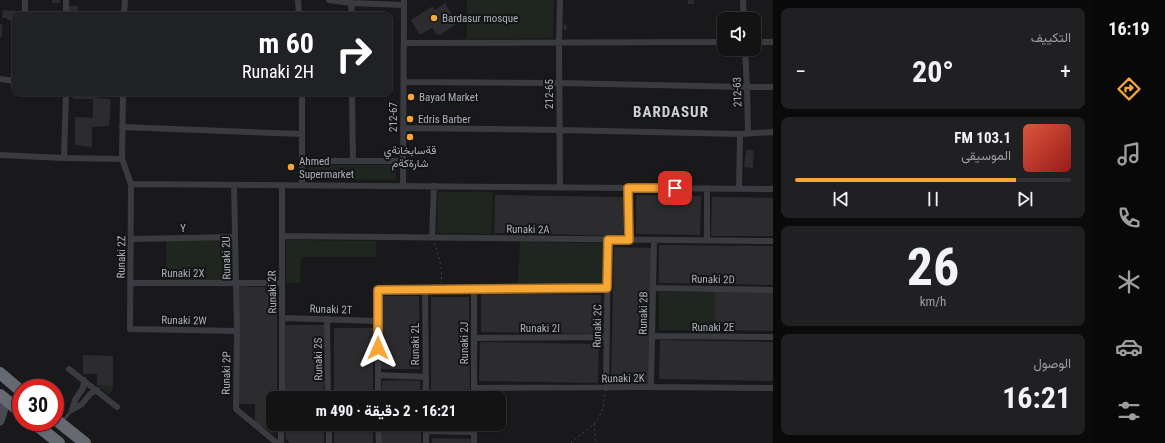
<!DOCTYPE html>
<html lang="ar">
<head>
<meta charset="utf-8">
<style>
  body { margin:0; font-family:"Roboto Condensed",Vazirmatn,sans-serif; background:#202022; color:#f1f3f6; direction:rtl; height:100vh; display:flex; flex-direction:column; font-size:15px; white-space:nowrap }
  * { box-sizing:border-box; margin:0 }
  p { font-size:13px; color:#9d9ea0 }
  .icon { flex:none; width:22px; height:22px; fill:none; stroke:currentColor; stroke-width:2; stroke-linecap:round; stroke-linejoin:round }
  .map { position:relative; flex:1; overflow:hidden; direction:ltr }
  .sheet { display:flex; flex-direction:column; gap:8px; padding:8px; background:#0a0a0b; width:320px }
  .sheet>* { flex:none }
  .hud { position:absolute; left:12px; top:12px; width:380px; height:84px; border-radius:8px; box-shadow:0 1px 3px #0004,0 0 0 1px #323234; direction:rtl; background:#202124; color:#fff; overflow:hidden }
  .buttons { position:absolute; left:717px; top:12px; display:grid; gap:8px }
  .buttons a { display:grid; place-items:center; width:44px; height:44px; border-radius:8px; background:#131314; box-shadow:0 1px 3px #0004,0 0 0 1px #323234; font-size:20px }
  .speed { position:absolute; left:12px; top:379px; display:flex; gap:8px; font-size:20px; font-weight:700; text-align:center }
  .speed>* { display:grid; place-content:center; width:52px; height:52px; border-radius:50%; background:#131314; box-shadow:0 1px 3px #0004,0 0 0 1px #323234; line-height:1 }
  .speed .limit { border:6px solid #d22; background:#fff; color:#111 }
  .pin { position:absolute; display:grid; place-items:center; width:34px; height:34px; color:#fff; margin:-17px; border-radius:8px; box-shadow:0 2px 6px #0006 }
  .me { position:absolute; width:44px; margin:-22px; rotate:0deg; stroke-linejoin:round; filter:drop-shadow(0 0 3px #0008) }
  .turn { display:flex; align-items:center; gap:14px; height:84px; padding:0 12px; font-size:18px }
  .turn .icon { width:52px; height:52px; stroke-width:2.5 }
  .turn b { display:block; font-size:28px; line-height:34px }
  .big { font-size:30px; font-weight:700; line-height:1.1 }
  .sheet .card { flex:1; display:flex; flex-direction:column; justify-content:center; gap:6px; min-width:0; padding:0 14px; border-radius:8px; background:#202022 }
  .sheet .dial { align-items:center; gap:0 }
  .dial b { font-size:52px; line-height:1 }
  .song { display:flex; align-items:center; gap:12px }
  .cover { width:48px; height:48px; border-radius:6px; background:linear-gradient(135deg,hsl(10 70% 55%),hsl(0 70% 35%)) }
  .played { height:4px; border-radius:2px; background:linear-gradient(90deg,#f7a735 80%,#323234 80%) }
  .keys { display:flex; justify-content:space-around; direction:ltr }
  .heat { display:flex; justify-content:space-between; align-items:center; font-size:22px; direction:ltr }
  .trip { position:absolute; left:266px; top:391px; width:240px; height:40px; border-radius:8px; background:#131314; box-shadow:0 1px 3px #0004,0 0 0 1px #323234; font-weight:700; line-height:40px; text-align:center; direction:rtl }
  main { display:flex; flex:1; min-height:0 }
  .dock { display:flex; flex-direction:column; width:72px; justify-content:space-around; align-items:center; background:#080808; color:#9d9ea0 }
  .dock .icon { width:28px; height:28px }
  .dock .active { color:#f7a735 }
  .dock b { font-size:18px; color:#f1f3f6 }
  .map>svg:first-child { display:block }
  .green { fill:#1e261f }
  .building { fill:#2c2c2f }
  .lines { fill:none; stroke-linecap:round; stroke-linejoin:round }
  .path { stroke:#3f4247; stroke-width:1; stroke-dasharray:2 3; stroke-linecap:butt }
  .lane { stroke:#3a3b40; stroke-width:3 }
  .street { stroke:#3a3b40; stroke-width:6 }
  .secondary { stroke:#474a50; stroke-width:9 }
  .highway { stroke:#656971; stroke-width:12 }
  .route-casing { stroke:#a16d22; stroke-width:10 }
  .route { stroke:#f7a735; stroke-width:7 }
  .poi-dot { fill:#f7a735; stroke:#141416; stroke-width:1.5 }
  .labels { text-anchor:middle; stroke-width:4; stroke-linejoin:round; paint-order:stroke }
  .poi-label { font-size:11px; fill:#abb1bb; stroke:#141416; text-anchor:start }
  .street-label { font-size:11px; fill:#abb1bb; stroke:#141416 }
  .district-label { font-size:15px; font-weight:bold; letter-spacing:1px; fill:#ccd0d7; stroke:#141416 }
</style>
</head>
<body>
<main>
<nav class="dock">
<b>16:19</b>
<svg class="icon active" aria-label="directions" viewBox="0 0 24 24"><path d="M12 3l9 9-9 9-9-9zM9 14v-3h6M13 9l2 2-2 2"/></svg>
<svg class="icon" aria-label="music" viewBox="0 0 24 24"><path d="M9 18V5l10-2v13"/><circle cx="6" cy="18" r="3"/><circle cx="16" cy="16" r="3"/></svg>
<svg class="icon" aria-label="phone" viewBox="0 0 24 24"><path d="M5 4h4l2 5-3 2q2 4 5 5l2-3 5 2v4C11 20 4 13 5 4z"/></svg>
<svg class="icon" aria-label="climate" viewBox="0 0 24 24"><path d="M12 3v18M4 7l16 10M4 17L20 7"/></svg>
<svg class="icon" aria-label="car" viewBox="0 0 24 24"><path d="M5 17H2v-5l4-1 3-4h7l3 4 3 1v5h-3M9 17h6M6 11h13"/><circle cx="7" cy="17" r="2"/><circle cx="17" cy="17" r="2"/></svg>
<svg class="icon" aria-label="filters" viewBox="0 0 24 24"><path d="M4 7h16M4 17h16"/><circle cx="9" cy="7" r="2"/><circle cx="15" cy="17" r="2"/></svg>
</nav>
<section class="sheet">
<div class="card"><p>التكييف</p>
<div class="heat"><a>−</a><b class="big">20°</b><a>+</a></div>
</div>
<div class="card">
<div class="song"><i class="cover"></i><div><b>103.1 FM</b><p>الموسيقى</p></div></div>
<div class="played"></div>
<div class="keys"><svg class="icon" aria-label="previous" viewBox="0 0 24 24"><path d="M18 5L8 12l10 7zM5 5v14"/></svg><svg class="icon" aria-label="pause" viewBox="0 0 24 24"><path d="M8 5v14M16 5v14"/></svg><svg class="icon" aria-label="next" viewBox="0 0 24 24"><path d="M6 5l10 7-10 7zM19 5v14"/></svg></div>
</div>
<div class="card dial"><b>26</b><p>km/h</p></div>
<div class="card"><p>الوصول</p><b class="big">16:21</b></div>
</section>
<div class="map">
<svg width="773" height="443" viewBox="0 0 773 443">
  <rect width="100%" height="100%" fill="#19191b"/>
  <path class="green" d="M467 0H554L553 38 467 39Z
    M308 165H396V180L308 179Z
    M438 192H493L492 234 437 233Z
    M232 240 233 280H167L166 241Z
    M286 240 376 241V257H301L300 283H286Z
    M520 242 604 243V285L518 283Z
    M659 292H715V330H659Z
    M97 385 113 386 112 392 108 394 107 393Z"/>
  <path class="building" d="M52 0H60V3H52Z
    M688 0H694V4H688Z
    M445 3 452 15 455 25 440 35 436 34 432 28 420 35 411 20 433 6 435 10Z
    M69 6H78V15H69Z
    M3 10 18 11V15H15V20H7V18H2Z
    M0 24H2V37H0Z
    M566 24 567 30H564L563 25Z
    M72 93H92L93 97 111 99 109 126 92 127V147L75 145V117L93 118V99H73Z
    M746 150H754L753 168 744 167Z
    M495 195 624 197 623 236 494 233Z
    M636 195 701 196 700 235 636 234Z
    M712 197 773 198V236H711Z
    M659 245 773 246V285L659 283Z
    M614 247 652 248 649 385H611Z
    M239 286 277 288V398H273V424H277V432L272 433 255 422V404H239Z
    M715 292H773V331L715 330Z
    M481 293 601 295 600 334 481 332Z
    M381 296H419L420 369H381Z
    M431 297H469L470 398H431Z
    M285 325H324V398H285Z
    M334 328H373V398H334Z
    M660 340 773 342V381L659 379Z
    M480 342 599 344 598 383 479 381Z
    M83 355 113 356V386L97 385V374H83Z
    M401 380 420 381 421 398H382V381Z
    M285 424H324V443H290L286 439Z
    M334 424H373V443H334Z
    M382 424H421V443H382Z
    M451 424H470V425H451Z
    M432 438 471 439V443H432Z"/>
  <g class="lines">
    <path class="path" d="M434 243C439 256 443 269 441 283
      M594 424 596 443
      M571 443 597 421 603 409 605 394"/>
    <path class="lane" d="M62 422 72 410"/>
    <path class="street" d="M66 0V15
      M298 0 299 15
      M329 0 351 3 404 5
      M743 0 744 19
      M351 3 352 15
      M25 15V0
      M124 15 125 0
      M754 42H773
      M404 43 724 42
      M745 49 747 87 748 134
      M0 79 15 81
      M404 82 559 83 747 87H773
      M66 93 64 158 122 159
      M123 93 122 159 131 184 130 329 237 331
      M302 93V185
      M352 93 353 161
      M122 127 302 134
      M403 128 559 130 740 134 773 132
      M0 155 64 158
      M302 161H403
      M131 184 773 189
      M234 185 237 331 236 409 277 443
      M403 186 404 0
      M560 187 559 42 560 0
      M628 188 629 240
      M707 188V240
      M739 189 740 134
      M282 236 773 241
      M432 238 434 186
      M131 239 235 237
      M130 283H282
      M654 288 773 290
      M425 289 426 398
      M283 318 378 321
      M327 319 328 398
      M653 336 773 337
      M474 338 607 337
      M69 369 117 407
      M378 375 426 377
      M651 387 654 240
      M474 388 651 387 773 388
      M606 388 608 240
      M282 398V185
      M378 398V289L607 288
      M474 398V289
      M72 410 75 400 83 388 84 380
      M72 410 82 404 90 394 97 390
      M329 424V443
      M378 424 379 443
      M426 424V443
      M426 431 474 432
      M281 443V424
      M474 443V424"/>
    <path class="secondary" d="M0 421 4 408 2 397"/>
    <path class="highway" d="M0 373 21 391
      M0 395 21 412
      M55 419 85 443
      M33 422 59 443"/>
  </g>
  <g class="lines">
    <g class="route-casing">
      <path id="route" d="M378 348V290L607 288 608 240H629L628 188H675"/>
    </g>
    <use href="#route" class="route"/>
  </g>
  <g class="poi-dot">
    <circle cx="434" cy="18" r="4"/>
    <circle cx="411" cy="97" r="4"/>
    <circle cx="410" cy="119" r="4"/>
    <circle cx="410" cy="137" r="4"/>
    <circle cx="291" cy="167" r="4"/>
  </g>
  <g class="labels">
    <g class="poi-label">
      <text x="442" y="22">Bardasur mosque</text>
      <text x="419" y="101">Bayad Market</text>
      <text x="418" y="123">Edris Barber</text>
      <text x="410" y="154" text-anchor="middle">قةسابخانةي<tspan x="410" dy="13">شارةكةم</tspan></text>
      <text x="299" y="165">Ahmed<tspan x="299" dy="13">Supermarket</tspan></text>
    </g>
    <g class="street-label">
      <text transform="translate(737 92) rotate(-92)" y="4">212-63</text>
      <text transform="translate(549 94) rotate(-90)" y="4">212-65</text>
      <text transform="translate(393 117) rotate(-90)" y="4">212-67</text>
      <text transform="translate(183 228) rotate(-1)" y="4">Y</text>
      <text transform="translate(528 229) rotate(1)" y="4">Runaki 2A</text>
      <text transform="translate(121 257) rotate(-89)" y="4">Runaki 2Z</text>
      <text transform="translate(226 258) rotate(-91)" y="4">Runaki 2U</text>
      <text x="183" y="277">Runaki 2X</text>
      <text transform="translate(713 279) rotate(1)" y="4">Runaki 2D</text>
      <text transform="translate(272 292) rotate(-91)" y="4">Runaki 2R</text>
      <text transform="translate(331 309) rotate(2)" y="4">Runaki 2T</text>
      <text transform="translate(643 313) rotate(-89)" y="4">Runaki 2B</text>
      <text transform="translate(184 320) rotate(1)" y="4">Runaki 2W</text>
      <text transform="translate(597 326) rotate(-89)" y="4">Runaki 2C</text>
      <text x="713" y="331">Runaki 2E</text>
      <text x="540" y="332">Runaki 2I</text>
      <text transform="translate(464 343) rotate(-90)" y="4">Runaki 2J</text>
      <text transform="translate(415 344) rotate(-90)" y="4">Runaki 2L</text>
      <text transform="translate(318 359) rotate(-91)" y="4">Runaki 2S</text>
      <text transform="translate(226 373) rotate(-89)" y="4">Runaki 2P</text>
      <text transform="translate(623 378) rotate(-1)" y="4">Runaki 2K</text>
    </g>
    <g class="district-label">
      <text x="671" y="117">BARDASUR</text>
    </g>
  </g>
</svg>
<div class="buttons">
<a><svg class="icon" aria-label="sound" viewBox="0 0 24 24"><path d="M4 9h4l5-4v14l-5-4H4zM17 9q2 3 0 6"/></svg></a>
</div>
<div class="speed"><div class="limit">30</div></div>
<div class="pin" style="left:675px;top:188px;background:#d93025"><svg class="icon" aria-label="arrive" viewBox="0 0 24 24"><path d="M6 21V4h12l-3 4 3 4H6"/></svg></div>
<svg class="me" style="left:378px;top:348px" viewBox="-20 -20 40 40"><path d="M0-17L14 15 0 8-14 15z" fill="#f7a735" stroke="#fff" stroke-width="4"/></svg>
<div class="trip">16:21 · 2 دقيقة · 490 m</div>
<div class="hud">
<div class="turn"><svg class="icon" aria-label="right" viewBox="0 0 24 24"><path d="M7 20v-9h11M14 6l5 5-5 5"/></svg><div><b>60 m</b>Runaki 2H</div></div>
</div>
</div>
</main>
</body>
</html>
